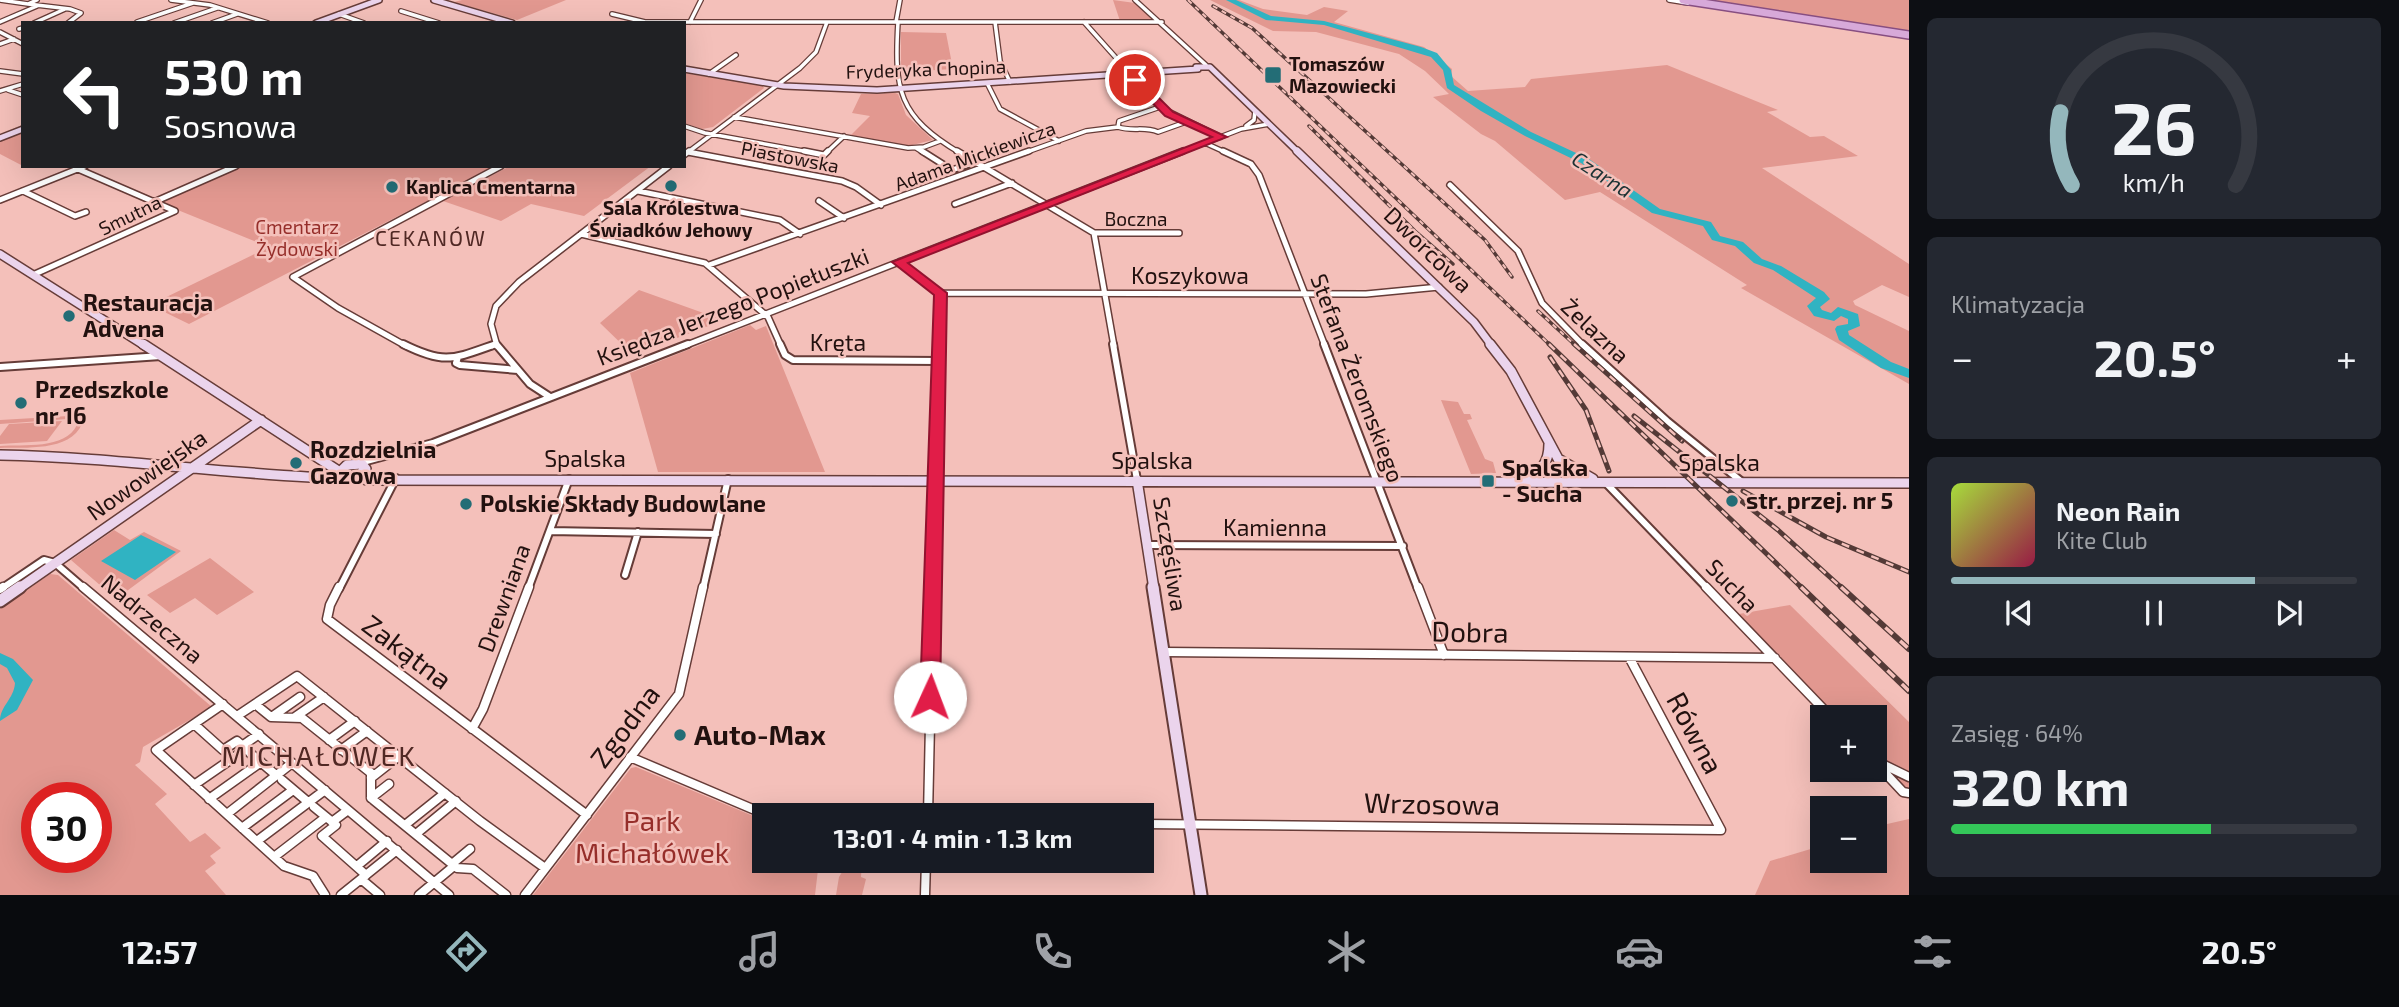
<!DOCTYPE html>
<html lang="pl">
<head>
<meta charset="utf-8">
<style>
  body { margin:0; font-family:"Exo 2",sans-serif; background:#242831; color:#f1f3f6; height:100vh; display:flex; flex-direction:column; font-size:26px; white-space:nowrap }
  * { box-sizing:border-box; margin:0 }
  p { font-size:23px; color:#9ea1a6 }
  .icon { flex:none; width:38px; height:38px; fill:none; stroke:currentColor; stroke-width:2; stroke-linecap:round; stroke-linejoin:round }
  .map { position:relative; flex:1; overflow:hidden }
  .drawer { display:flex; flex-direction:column; gap:18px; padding:18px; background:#0d0f14; width:490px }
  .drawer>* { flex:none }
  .guide { position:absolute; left:21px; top:21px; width:665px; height:147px; border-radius:0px; box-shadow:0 7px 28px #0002; background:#202124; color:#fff; overflow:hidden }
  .tools { position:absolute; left:1810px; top:705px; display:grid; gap:14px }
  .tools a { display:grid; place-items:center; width:77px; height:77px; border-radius:0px; background:#171b24; box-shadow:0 7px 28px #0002; font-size:35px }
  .speed { position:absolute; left:21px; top:782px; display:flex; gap:14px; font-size:35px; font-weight:700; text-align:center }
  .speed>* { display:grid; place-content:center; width:91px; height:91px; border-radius:50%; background:#171b24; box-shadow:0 7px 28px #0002; line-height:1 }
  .speed .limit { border:10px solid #d22; background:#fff; color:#111 }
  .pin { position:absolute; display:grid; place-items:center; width:60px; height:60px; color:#fff; margin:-30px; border:4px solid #fff; border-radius:50%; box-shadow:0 2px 7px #0007 }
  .me { position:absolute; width:77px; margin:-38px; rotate:2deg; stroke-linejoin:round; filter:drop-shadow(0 0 5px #0008) }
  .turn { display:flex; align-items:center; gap:24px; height:147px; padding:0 28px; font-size:32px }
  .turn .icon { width:91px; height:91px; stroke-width:2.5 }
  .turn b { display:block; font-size:49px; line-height:60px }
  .big { font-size:52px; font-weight:700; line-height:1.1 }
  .drawer .card { flex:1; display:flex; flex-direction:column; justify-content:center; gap:10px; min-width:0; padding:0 24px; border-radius:10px; background:#242831 }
  .drawer .dial { align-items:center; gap:0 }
  .dial svg { height:182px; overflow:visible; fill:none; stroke:#363941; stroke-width:7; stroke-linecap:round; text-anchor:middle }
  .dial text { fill:#f1f3f6; stroke:none }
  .song { display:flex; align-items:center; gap:21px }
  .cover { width:84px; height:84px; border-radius:10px; background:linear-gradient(135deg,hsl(80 70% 55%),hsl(340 70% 35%)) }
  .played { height:7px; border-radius:4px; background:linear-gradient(90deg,#94b7bc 75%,#363941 75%) }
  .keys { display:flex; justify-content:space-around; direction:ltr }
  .heat { display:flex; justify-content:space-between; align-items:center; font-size:38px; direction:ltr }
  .charge { height:10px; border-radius:5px; background:linear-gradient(90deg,#34c759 64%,#363941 0) }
  .trip { position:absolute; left:752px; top:803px; width:402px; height:70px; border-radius:0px; background:#171b24; box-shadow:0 7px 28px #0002; font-weight:700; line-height:70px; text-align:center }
  .tab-bar { display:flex; height:112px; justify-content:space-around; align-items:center; background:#090b0e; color:#9ea1a6 }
  .tab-bar .icon { width:49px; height:49px }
  .tab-bar .selected { color:#94b7bc }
  .tab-bar b { font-size:32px; color:#f1f3f6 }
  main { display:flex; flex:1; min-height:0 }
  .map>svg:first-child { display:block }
  .green { fill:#e29890; fill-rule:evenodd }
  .water { fill:#30b3c2 }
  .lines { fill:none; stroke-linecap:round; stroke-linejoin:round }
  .river { fill:#30b3c2; fill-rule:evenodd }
  .street-far3-casing { stroke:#663c38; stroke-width:6 }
  .street-far2-casing { stroke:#663c38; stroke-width:8 }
  .street-far1-casing { stroke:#663c38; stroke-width:10 }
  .street-casing { stroke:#663c38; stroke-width:11 }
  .secondary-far3-casing { stroke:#663c38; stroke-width:8 }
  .secondary-far2-casing { stroke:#663c38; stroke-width:10 }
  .secondary-far1-casing { stroke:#663c38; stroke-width:12 }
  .secondary-casing { stroke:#663c38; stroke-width:15 }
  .primary-casing { stroke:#874e81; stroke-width:10 }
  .street-far3 { stroke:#fff; stroke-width:3.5 }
  .street-far2 { stroke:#fff; stroke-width:5 }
  .street-far1 { stroke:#fff; stroke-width:6 }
  .street { stroke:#fff; stroke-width:8 }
  .secondary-far3 { stroke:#ebd4ec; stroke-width:5 }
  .secondary-far2 { stroke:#ebd4ec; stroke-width:7 }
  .secondary-far1 { stroke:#ebd4ec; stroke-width:9 }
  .secondary { stroke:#ebd4ec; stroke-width:11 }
  .primary { stroke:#d7a9d9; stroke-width:7 }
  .rail-far2-casing { stroke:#543a37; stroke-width:3.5 }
  .rail-far1-casing { stroke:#543a37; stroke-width:5 }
  .rail-casing { stroke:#543a37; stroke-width:6 }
  .rail-far2 { stroke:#f4c0ba; stroke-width:2; stroke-dasharray:5; stroke-linecap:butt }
  .rail-far1 { stroke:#f4c0ba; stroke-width:2.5; stroke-dasharray:8; stroke-linecap:butt }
  .rail { stroke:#f4c0ba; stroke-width:3.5; stroke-dasharray:10; stroke-linecap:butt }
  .route { fill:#e11d48; stroke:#92132f; stroke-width:2 }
  .poi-dot { fill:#236d76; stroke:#f4c0ba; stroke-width:2.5 }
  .labels { text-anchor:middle; stroke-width:5; stroke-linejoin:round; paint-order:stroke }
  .far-poi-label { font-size:19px; font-weight:bold; fill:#22110f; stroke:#f4c0ba; text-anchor:start }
  .far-street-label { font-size:19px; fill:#22110f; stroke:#f4c0ba }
  .far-park-label { font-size:19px; fill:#962e2a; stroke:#f4c0ba }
  .far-water-label { font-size:21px; font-style:italic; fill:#1b3133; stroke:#f4c0ba }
  .far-neighbourhood-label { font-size:21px; letter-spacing:2px; fill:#502824; stroke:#f4c0ba }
  .street-label { font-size:23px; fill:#22110f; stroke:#f4c0ba }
  .poi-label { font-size:23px; font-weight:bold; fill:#22110f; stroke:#f4c0ba; text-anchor:start }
  .near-street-label { font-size:28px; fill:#22110f; stroke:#f4c0ba }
  .near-poi-label { font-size:28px; font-weight:bold; fill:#22110f; stroke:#f4c0ba; text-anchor:start }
  .near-neighbourhood-label { font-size:28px; letter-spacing:2px; fill:#502824; stroke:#f4c0ba }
  .near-park-label { font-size:28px; fill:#962e2a; stroke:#f4c0ba }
</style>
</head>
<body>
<main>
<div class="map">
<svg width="1909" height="895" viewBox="0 0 1909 895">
  <rect width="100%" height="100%" fill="#f4c0ba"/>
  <path class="green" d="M462 0H566L517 20 454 2Z
    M1113 0 1135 3 1154 20 1120 21Z
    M1210 0H1239L1263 9 1307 15 1324 7 1348 11 1334 22 1424 47 1452 69 1451 76 1468 91 1525 87 1531 79 1667 65 1778 110 1767 112 1810 137 1824 136 1858 156 1762 168 1909 264V297L1882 285 1853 301 1855 305 1909 331V384L1741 288 1747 285 1600 192 1565 200 1495 141 1481 134 1433 97 1449 94 1425 71 1399 54 1316 32 1273 31Z
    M1697 0H1909V32Z
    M901 32 946 33 953 69 901 72Z
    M684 73 763 86 764 88 713 127 702 129 684 123Z
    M895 93 898 94 906 115 933 140 908 146 850 136 870 116 852 113 861 94Z
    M23 132V166L0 154V141Z
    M240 166H495L189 324 150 305 269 247 158 202Z
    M510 166H651L584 216 531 204 501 221 443 201Z
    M639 290 723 320H724L633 355 600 323Z
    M750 325 756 330 766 326 825 472H658L630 373Z
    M1441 400 1458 402 1464 414H1470L1472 419 1467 420 1485 459 1493 462 1496 473 1471 474Z
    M86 415 78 419 82 424C70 452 24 447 0 448V446C23 444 65 450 77 425L67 419 0 424V420Z
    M62 421 47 441 0 444V436L9 424Z
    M114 530 130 540 144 532 181 551 116 599 71 560Z
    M210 558 254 592 217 615 195 598 170 613 147 595Z
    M50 574 58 575 212 707 143 747 140 762 135 765 167 794 155 804 190 842 205 833 221 848 210 856 216 863 205 871 226 895H0V609ZM37 798H96V858H37Z
    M1790 605 1909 722V791L1874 755V718L1838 717 1739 614Z
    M636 767 765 821V861H819L815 895H533L631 768Z
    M1909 819V895H1755L1770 861 1814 848 1815 842 1822 840V861H1874V827Z
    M849 861H862L861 877 866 879 862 895H836L839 877Z"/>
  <path class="water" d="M141 535 176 552 135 580 101 561Z
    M0 653 13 659 33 680 17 710 0 721C0 706 14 699 15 683L7 668 0 664Z"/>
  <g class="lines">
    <path class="river" d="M1226 0H1236L1271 16 1324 21 1421 47 1437 53 1451 70 1454 85 1531 132 1589 159 1660 209 1711 222 1720 236 1743 242 1762 259 1781 266 1824 292 1830 299 1820 307 1822 310 1831 313 1838 307 1858 314 1860 326 1848 331 1849 335 1891 362 1909 369V378L1881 368 1839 340 1835 329 1837 326 1848 324V319L1841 316 1834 321 1814 316 1807 306 1816 298 1773 270 1754 263 1735 246 1712 240 1703 226 1652 213 1581 163 1525 136 1481 111 1447 88 1443 70 1431 57 1324 25 1266 20Z"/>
    <g class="street-far3-casing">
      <path id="street-far3" d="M0 0 28 4
        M37 0 28 4 70 9 81 13 68 23
        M171 0 210 5 268 23
        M1135 0 1206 65
        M1669 0 1688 3
        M401 11 439 23
        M339 14 364 23
        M612 14 645 22H1162
        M0 22 37 6
        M137 22 193 3
        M690 22 701 0
        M896 22 900 0
        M898 22C894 90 898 116 960 153
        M995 22 1000 61 1010 82
        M1084 22 1160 107 1221 137
        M34 23 65 9
        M174 23 217 8
        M212 23 237 14
        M19 29 23 28
        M0 32 23 44
        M0 44 14 39
        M0 71 23 74
        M709 74 736 55
        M987 83 1000 109 1059 141
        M8 90 23 95
        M0 91 23 84
        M734 117 908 148 924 147 940 141
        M684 126 705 133 814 153
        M1246 126 1254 120 1255 111
        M1118 127C1133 132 1144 126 1158 132L1186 122
        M1205 143 1227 153
        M916 148 924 153
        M688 152 694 153
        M687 153 800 68 816 52 827 22
        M826 153 844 136
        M1024 153 1086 131 1118 127 1119 121 1160 107
        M1179 153 1241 129 1269 124"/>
    </g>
    <g class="street-far2-casing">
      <path id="street-far2" d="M804 151 824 155 828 151
        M922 151 952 170 975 162
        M957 151 1094 233 1114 346
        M1223 151 1251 164 1259 175 1325 346
        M688 152 842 181 856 187 881 205
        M684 155 689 151
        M1450 185 1518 251 1542 303 1584 346
        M23 191 75 216 86 212
        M638 191 780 220 800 234
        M0 200 85 166
        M819 201 844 218
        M154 202 236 166
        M955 204 1012 183
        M1094 233H1179
        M581 234 705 263 768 317 781 346
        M899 262 940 293 939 346
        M709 265 1029 151
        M35 274 175 211 78 169
        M940 293 1366 294 1439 287
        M406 346 338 308 293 277 501 166
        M492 346 496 344
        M497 346 491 324 496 306 519 282 669 166
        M684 346 1183 151"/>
    </g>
    <g class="street-far1-casing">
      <path id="street-far1" d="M403 344C445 365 453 359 496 344
        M496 344 530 384 550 397
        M780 344 785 355 793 360 939 361
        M1113 344 1137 480
        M1324 344 1418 589
        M1582 344 1667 421 1742 482
        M458 357 456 363 460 365 518 370
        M0 367 161 356
        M359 463 433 443 688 344
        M1605 482 1708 589
        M550 531 716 534
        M1148 545 1403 546
        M625 575 638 532
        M1 589 44 560 55 563 85 589
        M339 589 396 478
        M528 589 569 479
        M703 589 728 479
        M933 589 939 344"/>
    </g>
    <g class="street-casing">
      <path id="street" d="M83 587 449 895
        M339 587 330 605 327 619 587 815
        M1418 587 1444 655
        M1706 587 1832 718
        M0 589 3 587
        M1164 652 1775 658
        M223 704 156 750 284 866 313 876 325 895
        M255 704 271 717 302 718 371 773V798L457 868 473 869 506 895
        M237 716 297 676 480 821 545 868
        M273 716 300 697
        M295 717 324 697
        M194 724 223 750 237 741 246 749 194 785
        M472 729 483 709 529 587
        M329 740 355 721
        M242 746 259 734
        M341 750 367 731
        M250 753 276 775
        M630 757 769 816
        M1874 761 1903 792 1909 793
        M1876 761 1909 777
        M371 778 399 756
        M282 780 308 802
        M371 798 389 784
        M209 799 261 762
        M314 807 336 825 322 836 366 875
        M227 814 292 763
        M928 816 933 587
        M332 822 348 810
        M1143 824 1721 830 1629 657
        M405 825 445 793
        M242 828 293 790
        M416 834 456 801
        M257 841 325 790
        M274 857 326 817
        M452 864 470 849
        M357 866 387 841
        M361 879 380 895
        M341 895 397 850
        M419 895 454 866
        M525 895 679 694 703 587
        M925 895 926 861"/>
    </g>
    <g class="secondary-far3-casing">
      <path id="secondary-far3" d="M434 0 512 23
        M316 23 379 0
        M1196 67H1210L1299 153
        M684 69 784 86 877 90 1198 69
        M0 138 23 129"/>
    </g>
    <g class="secondary-far2-casing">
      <path id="secondary-far2" d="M1297 151 1474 322 1492 346
        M0 254 145 346"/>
    </g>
    <g class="secondary-far1-casing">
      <path id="secondary-far1" d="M143 344 340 472
        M1490 344 1511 371 1570 481
        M0 455C118 457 236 476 354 479L366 469 362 464 347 465 340 472
        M1560 460 1593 479
        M358 477 367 480 1909 483
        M1523 479C1541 473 1549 463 1549 444
        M1137 480 1154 589
        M18 589 261 420"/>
    </g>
    <g class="secondary-casing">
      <path id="secondary" d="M1153 587 1201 895
        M0 601 20 587"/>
    </g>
    <g class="primary-casing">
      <path id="primary" d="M1683 0 1909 35"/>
    </g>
    <use href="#street-far3" class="street-far3"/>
    <use href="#street-far2" class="street-far2"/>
    <use href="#street-far1" class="street-far1"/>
    <use href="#street" class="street"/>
    <use href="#secondary-far3" class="secondary-far3"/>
    <use href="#secondary-far2" class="secondary-far2"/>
    <use href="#secondary-far1" class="secondary-far1"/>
    <use href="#secondary" class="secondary"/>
    <use href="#primary" class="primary"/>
    <g class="rail-far2-casing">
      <path id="rail-far2" d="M1188 0 1551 346
        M1213 6 1252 28 1485 240 1512 277
        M1309 126 1415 231 1453 264
        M1538 311 1576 346"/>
    </g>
    <g class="rail-far1-casing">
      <path id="rail-far1" d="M1549 344 1803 589
        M1574 344 1682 441
        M1550 357 1586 410 1609 471
        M1634 416 1778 530 1843 589
        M1743 491 1826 537 1909 572"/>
    </g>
    <g class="rail-casing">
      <path id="rail" d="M1801 587 1909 691
        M1841 587 1909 649"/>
    </g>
    <use href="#rail-far2" class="rail-far2"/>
    <use href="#rail-far1" class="rail-far1"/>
    <use href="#rail" class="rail"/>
  </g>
  <path class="route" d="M1132 78H1139L1173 112 1227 137 908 263 947 293 940 697 937 702 930 704 923 702 920 697 934 295 892 262 1212 137 1165 116 1132 82Z"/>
  <g class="poi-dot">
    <rect x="1264" y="66" width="18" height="18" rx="3.5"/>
    <circle cx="671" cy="186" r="7"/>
    <circle cx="392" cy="187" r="7"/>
    <circle cx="69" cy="316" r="7"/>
    <circle cx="21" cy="403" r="7"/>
    <circle cx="296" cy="463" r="7"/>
    <rect x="1481" y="474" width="14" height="14" rx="3.5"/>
    <circle cx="1732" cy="501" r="7"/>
    <circle cx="466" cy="504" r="7"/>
    <circle cx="680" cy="735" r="7"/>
  </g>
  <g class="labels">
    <g class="far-poi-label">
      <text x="1289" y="71">Tomaszów<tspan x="1289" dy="22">Mazowiecki</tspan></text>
      <text x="406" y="194">Kaplica Cmentarna</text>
      <text x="671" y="215" text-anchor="middle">Sala Królestwa<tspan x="671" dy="22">Świadków Jehowy</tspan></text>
    </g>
    <g class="far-street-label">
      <text transform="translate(926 69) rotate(-2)" y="7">Fryderyka Chopina</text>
      <text transform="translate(975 156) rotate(-20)" y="7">Adama Mickiewicza</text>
      <text transform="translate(790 157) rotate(11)" y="7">Piastowska</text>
      <text transform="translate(130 215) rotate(-26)" y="7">Smutna</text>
      <text x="1136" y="226">Boczna</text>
    </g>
    <g class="far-park-label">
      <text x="297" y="234">Cmentarz<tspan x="297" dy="22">Żydowski</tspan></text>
    </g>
    <g class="far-water-label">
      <text transform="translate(1602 175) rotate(33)" y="7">Czarna</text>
    </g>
    <g class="far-neighbourhood-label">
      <text x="431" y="246">CEKANÓW</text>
    </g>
    <g class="street-label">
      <text transform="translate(1428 250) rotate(44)" y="8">Dworcowa</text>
      <text x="1190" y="284">Koszykowa</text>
      <text transform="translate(733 307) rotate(-21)" y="8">Księdza Jerzego Popiełuszki</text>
      <text transform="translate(1595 331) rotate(43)" y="8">Żelazna</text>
      <text x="838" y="351">Kręta</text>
      <text transform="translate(1357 378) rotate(69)" y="8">Stefana Żeromskiego</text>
      <text x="585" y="467">Spalska</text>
      <text x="1152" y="469">Spalska</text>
      <text x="1719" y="471">Spalska</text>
      <text transform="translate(147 475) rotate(-35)" y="8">Nowowiejska</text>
      <text x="1275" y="536">Kamienna</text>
      <text transform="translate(1170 554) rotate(81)" y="8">Szczęśliwa</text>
      <text transform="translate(1732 586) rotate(46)" y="8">Sucha</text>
      <text transform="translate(504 598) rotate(-70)" y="8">Drewniana</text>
      <text transform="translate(152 619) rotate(40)" y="8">Nadrzeczna</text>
    </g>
    <g class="poi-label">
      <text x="83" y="311">Restauracja<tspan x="83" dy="26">Advena</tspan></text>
      <text x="35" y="398">Przedszkole<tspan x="35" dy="26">nr 16</tspan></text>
      <text x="310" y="458">Rozdzielnia<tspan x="310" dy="26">Gazowa</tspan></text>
      <text x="1502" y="476">Spalska<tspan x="1502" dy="26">- Sucha</tspan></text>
      <text x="1746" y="509">str. przej. nr 5</text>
      <text x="480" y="512">Polskie Składy Budowlane</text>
    </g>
    <g class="near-street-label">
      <text transform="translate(1470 632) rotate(1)" y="10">Dobra</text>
      <text transform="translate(407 652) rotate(37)" y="10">Zakątna</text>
      <text transform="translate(625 726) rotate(-53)" y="10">Zgodna</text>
      <text transform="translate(1695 733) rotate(62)" y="10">Równa</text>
      <text transform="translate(1432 804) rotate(1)" y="10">Wrzosowa</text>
    </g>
    <g class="near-poi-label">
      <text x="694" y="745">Auto-Max</text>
    </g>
    <g class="near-neighbourhood-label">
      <text x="319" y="766">MICHAŁOWEK</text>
    </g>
    <g class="near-park-label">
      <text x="652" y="831">Park<tspan x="652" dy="32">Michałówek</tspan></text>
    </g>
  </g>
</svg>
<div class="tools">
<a>+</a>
<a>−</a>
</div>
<div class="speed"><div class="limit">30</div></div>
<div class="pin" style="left:1135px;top:80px;background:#d93025"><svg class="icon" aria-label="arrive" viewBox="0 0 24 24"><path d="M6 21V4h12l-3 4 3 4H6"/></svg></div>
<svg class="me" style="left:930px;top:697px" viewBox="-20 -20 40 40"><circle r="19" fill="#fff"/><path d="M0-13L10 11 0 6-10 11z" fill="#e11d48"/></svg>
<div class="trip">13:01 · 4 min · 1.3 km</div>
<div class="guide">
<div class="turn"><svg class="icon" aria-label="left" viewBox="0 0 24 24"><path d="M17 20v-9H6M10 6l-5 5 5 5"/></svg><div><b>530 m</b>Sosnowa</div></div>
</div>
</div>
<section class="drawer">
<div class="card dial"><svg viewBox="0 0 100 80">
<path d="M14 69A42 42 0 1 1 86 69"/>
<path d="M14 69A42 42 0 0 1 9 37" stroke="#94b7bc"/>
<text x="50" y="56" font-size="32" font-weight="700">26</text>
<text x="50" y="72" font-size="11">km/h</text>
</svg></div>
<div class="card"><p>Klimatyzacja</p>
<div class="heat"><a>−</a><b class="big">20.5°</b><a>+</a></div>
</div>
<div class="card">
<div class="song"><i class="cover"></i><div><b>Neon Rain</b><p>Kite Club</p></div></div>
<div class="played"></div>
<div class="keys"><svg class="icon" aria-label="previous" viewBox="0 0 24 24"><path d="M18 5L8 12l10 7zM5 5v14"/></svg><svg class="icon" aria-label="pause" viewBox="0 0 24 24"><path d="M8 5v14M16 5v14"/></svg><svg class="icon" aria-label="next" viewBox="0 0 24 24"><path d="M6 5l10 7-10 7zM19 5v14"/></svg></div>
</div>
<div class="card"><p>Zasięg · 64%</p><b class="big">320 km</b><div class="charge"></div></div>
</section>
</main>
<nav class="tab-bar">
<b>12:57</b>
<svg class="icon selected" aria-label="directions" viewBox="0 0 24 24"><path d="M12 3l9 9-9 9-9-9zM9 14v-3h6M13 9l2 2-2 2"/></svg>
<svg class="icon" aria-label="music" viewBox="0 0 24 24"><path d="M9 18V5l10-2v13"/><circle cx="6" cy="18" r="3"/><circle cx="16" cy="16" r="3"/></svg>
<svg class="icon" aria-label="phone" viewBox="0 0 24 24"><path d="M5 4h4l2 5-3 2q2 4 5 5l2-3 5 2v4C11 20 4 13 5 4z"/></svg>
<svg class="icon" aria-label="climate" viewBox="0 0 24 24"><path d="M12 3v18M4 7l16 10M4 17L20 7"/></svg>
<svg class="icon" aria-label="car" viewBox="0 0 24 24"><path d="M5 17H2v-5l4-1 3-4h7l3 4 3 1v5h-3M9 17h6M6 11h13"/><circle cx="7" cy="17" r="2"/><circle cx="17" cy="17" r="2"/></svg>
<svg class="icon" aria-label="filters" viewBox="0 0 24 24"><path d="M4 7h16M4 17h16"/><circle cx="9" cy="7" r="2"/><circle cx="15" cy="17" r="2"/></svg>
<b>20.5°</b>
</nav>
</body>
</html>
